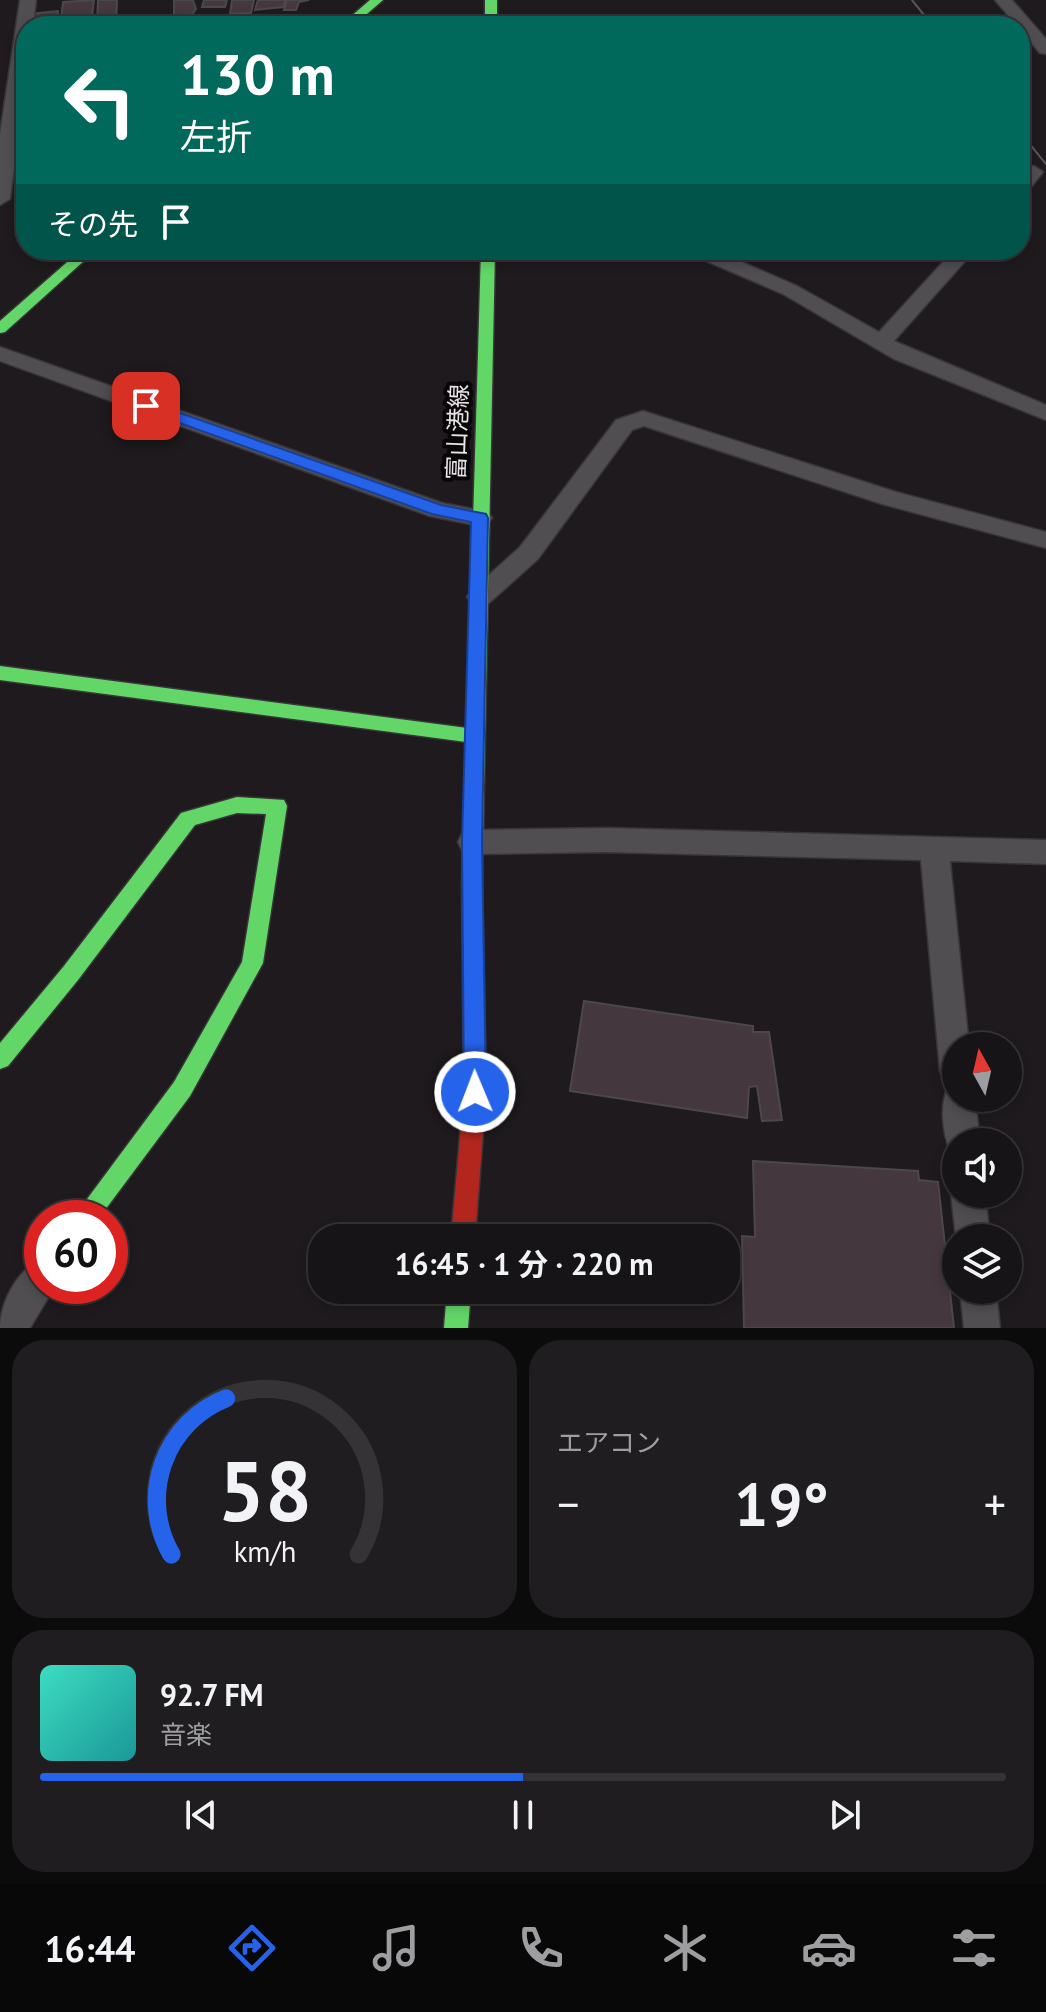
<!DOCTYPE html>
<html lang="ja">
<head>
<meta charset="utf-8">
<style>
  body { margin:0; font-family:"PT Sans","Noto Sans JP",sans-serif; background:#1f1d1f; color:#f1f3f6; height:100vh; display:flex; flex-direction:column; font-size:30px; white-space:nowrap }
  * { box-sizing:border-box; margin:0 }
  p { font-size:26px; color:#9e9ea1 }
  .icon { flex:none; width:44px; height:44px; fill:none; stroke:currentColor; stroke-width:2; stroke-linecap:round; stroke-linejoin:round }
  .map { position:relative; height:1328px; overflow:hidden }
  .drawer { display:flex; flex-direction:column; gap:12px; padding:12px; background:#0c0b0c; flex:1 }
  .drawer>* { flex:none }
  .top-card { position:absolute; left:16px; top:16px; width:1014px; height:244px; border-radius:32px; box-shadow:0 4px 12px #0003,0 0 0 2px #353335; background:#00695c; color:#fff; overflow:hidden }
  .needle { width:52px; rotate:352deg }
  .buttons { position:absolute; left:942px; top:1032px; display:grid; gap:16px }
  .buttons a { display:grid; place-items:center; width:80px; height:80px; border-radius:50%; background:#161416; box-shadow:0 4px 12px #0003,0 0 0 2px #353335; font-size:40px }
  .speed { position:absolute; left:24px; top:1200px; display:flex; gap:16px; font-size:40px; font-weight:700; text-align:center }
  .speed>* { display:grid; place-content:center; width:104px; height:104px; border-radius:50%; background:#161416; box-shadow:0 4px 12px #0003,0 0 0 2px #353335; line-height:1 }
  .speed .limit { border:12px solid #d22; background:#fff; color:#111 }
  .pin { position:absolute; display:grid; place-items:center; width:68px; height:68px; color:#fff; margin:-34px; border-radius:16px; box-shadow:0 4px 12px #0006 }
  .me { position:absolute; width:88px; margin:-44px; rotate:359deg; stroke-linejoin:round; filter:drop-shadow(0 0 6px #0008) }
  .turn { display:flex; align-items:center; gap:28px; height:168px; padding:0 32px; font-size:36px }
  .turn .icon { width:104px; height:104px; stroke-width:2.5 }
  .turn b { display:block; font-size:56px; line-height:68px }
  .then { display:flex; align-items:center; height:76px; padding:0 32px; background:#0003; gap:16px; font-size:30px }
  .big { font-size:60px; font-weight:700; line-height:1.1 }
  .drawer .widget { flex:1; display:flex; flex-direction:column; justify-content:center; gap:12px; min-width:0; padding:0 28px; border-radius:32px; background:#1f1d1f }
  .drawer .dial { align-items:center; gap:0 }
  .dial svg { height:208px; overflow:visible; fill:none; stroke:#353335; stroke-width:7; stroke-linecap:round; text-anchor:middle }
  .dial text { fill:#f1f3f6; stroke:none }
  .song { display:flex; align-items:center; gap:24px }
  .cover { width:96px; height:96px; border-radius:12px; background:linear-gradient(135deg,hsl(170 70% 55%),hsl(180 70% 35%)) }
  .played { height:8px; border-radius:4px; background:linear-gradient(90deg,#2563eb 50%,#353335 50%) }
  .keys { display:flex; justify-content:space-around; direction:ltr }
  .heat { display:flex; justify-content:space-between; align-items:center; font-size:44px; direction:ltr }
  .drawer .tiles { flex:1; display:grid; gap:12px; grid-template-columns:1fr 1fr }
  .widget:last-child { grid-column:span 2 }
  .trip { position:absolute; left:308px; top:1224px; width:432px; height:80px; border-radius:32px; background:#161416; box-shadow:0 4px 12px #0003,0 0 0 2px #353335; font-weight:700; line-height:80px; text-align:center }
  .tab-bar { display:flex; height:128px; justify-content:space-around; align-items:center; background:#090809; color:#9e9ea1 }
  .tab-bar .icon { width:56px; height:56px }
  .tab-bar .active { color:#2563eb }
  .tab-bar b { font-size:36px; color:#f1f3f6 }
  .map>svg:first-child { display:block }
  .building { fill:#45373e; stroke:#4c484a; stroke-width:2 }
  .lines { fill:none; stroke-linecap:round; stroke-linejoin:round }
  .street-casing { stroke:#383538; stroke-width:3 }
  .fast-casing { stroke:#383538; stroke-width:3 }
  .jam-casing { stroke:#383538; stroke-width:3 }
  .street { fill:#504e50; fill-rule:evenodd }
  .fast { fill:#63d668; fill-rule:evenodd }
  .jam { fill:#b3261e; fill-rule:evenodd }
  .tram { stroke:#585557; stroke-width:2 }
  .route { fill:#2563eb; stroke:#184099; stroke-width:2 }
  .labels { text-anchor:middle; stroke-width:8; stroke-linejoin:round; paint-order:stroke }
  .street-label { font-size:24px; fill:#e9e4e8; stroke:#080507 }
</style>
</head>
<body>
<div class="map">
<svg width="1046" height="1328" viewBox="0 0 1046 1328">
  <rect width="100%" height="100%" fill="#1e1a1d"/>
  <path class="building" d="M94 0 92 17 61 19 63 2Z
    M98 0H117L116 25 97 26Z
    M174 0H193L196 9 189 18 174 19Z
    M204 0H227L225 7H202Z
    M232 0H254L251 13 230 14Z
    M258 0H285L283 7 255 10Z
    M287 0H309L299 2 296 10H284Z
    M58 11V24L29 26 30 14Z
    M584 1001 753 1026V1032H769L782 1120 762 1121 757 1086 749 1087 747 1118 570 1091Z
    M753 1161 918 1171 919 1180 938 1182 954 1328H744L742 1236 755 1237Z"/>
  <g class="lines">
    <g class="street-casing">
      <path id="street" d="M20 0H36L33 26H26V76L10 199 0 205V134Z
        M995 0H1012L1046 39V54L1040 53Z
        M1034 166 1043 172 1027 192 1020 194V176L1027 168Z
        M687 250H714L797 286 879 332 954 250H975L894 341 1046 405V420L894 359 783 294 690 254Z
        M0 347 442 503 488 512 492 518 488 524 480 526 430 516 0 361Z
        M643 411 896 492 1046 532V548L882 504 644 426 632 430 538 559 489 603 480 606 471 603 467 597 471 591 520 547 616 420Z
        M606 828 1046 840V864L950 861 969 1046H956V1098H975L980 1142H956V1155L951 1153C943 1135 939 1106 948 1087L954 1085 945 1081 940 1071 921 860 606 852 472 854 462 850 458 842 462 834 472 830Z
        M956 1183V1194H985L990 1238H956L951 1194Z
        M42 1259V1286H55L54 1288 30 1328H0C0 1303 18 1268 42 1259Z
        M960 1290H996L1000 1328H964Z"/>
    </g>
    <g class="fast-casing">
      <path id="fast" d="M370 0H383L353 26H340Z
        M485 0H497V26H485Z
        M81 250H96L5 332 0 333V321Z
        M481 250H495L482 883 479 889 472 891 465 889 462 883 466 742 0 680V666L467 728Z
        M237 797 284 800 287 806 263 963 190 1096 99 1218H73L174 1082 242 962 266 814 237 813 195 825 78 980 8 1066 0 1069V1043L64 966 181 813Z
        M447 1290H471L468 1328H444Z"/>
    </g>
    <g class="jam-casing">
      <path id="jam" d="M472 875 479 877 482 883 486 1092 475 1238H451L464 1092 462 883 465 877Z"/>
    </g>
    <use href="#street" class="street"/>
    <use href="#fast" class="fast"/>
    <use href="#jam" class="jam"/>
    <path class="tram" d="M912 0 933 26
      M1020 132 1046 164"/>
  </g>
  <path class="route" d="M146 401 441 505 486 514 488 518 482 842 486 1092 483 1099 475 1102 467 1099 464 1092 462 842 471 522 432 514 141 409 138 406Z"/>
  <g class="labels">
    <g class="street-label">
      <text transform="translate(458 432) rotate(-88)" y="8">富山港線</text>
    </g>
  </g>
</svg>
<div class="buttons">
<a><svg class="needle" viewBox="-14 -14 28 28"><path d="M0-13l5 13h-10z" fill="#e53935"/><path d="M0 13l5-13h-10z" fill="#9e9ea1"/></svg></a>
<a><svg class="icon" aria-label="sound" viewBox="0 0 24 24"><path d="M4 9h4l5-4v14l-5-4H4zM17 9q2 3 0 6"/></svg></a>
<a><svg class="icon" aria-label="layers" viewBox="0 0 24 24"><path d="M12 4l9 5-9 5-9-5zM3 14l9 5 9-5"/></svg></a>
</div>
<div class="speed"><div class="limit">60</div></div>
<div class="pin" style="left:146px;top:406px;background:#d93025"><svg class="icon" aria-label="arrive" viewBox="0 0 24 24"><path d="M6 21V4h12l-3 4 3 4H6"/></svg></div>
<svg class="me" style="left:475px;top:1092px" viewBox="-20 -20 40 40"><circle r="17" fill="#2563eb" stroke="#fff" stroke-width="3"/><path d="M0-11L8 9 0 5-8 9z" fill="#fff"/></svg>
<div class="trip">16:45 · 1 分 · 220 m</div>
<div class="top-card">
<div class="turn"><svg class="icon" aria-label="left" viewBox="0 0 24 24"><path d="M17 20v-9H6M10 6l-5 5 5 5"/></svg><div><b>130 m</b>左折</div></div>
<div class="then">その先<svg class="icon" aria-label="arrive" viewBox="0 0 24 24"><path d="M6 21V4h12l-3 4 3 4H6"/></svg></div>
</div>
</div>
<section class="drawer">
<div class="tiles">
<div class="widget dial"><svg viewBox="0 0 100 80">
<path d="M14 69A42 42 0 1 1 86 69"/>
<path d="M14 69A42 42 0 0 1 35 9" stroke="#2563eb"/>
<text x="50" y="56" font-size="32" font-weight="700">58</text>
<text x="50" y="72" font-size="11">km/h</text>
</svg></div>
<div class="widget"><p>エアコン</p>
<div class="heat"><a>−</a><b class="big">19°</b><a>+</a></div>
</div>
<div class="widget">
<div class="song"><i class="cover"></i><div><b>92.7 FM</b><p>音楽</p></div></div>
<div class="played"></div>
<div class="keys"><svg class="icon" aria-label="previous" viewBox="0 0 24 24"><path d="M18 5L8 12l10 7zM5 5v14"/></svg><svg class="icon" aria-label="pause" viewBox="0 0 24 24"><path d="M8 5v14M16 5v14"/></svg><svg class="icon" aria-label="next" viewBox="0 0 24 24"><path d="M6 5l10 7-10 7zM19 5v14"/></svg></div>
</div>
</div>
</section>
<nav class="tab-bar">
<b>16:44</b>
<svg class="icon active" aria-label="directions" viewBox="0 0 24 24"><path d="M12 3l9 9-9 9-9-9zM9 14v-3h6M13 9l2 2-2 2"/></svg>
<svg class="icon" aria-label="music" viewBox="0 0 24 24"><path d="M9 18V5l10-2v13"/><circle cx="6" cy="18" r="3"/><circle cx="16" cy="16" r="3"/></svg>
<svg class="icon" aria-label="phone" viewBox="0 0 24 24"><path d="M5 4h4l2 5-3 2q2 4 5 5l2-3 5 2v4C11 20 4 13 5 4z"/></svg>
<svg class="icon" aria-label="climate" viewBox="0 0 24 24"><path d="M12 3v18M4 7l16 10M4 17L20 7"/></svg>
<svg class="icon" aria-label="car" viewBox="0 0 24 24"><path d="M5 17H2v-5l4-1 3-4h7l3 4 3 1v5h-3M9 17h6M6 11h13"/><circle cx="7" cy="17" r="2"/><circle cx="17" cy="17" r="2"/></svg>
<svg class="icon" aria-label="filters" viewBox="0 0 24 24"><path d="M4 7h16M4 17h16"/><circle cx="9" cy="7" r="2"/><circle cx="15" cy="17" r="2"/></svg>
</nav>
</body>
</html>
